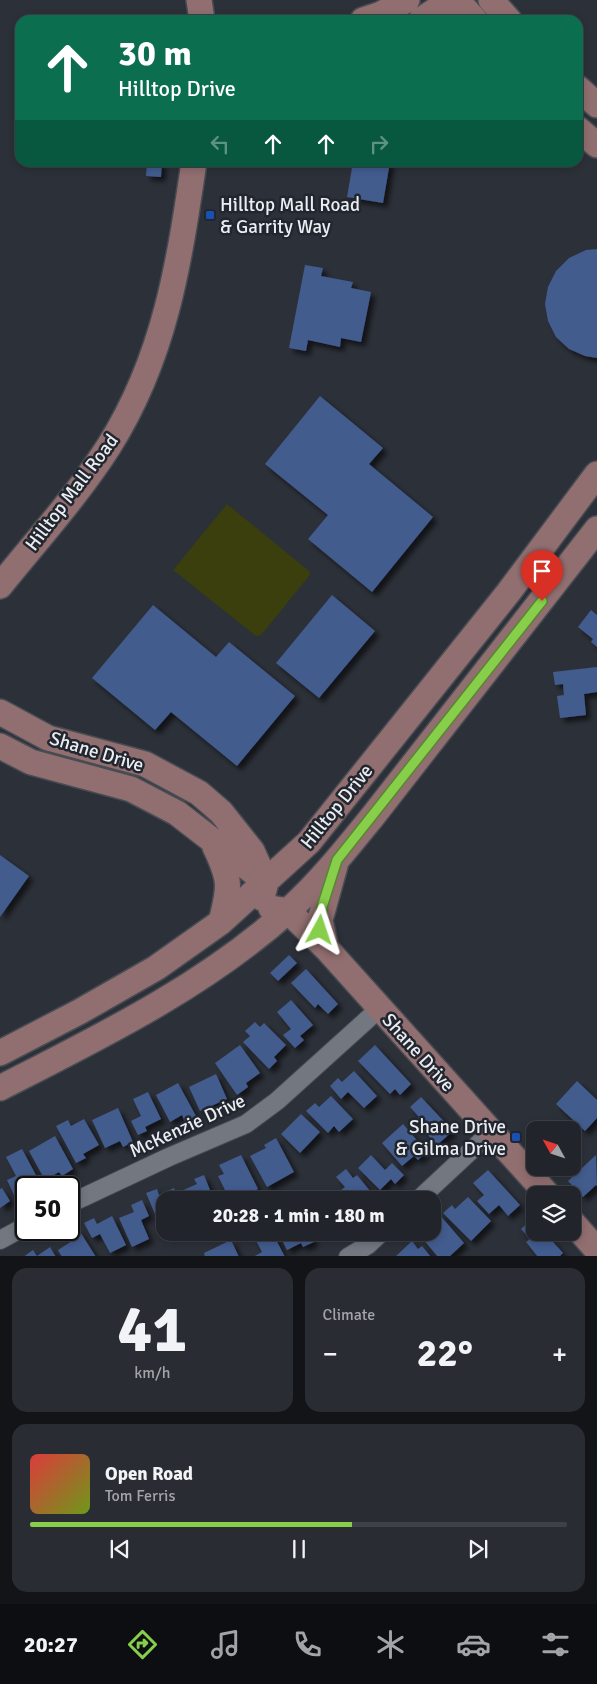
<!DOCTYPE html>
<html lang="en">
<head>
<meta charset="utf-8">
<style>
  body { margin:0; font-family:Signika,sans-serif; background:#292c32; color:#f1f3f6; height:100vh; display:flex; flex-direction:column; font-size:19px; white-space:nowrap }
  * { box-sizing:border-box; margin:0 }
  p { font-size:16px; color:#a2a4a8 }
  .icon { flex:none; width:28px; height:28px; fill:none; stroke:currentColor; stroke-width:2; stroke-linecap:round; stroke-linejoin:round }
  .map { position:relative; height:1256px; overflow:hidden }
  .sheet { display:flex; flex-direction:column; gap:12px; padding:12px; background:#121417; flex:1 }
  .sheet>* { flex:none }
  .guide { position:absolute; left:15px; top:15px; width:568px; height:152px; border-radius:15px; box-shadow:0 2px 8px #0003,0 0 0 1px #3e4147; background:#0b6e4f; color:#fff; overflow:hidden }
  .needle { width:32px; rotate:310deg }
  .tools { position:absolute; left:526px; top:1121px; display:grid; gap:10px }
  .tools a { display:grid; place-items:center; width:55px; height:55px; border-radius:10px; background:#21242a; box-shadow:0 2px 8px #0003,0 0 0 1px #3e4147; font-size:25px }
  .speed { position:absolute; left:15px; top:1176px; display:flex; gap:10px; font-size:25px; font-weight:700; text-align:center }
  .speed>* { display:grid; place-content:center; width:65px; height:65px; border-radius:50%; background:#21242a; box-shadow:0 2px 8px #0003,0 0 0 1px #3e4147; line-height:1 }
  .speed .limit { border:2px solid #111; border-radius:8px; background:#fff; color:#111 }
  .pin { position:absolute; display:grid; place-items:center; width:42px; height:42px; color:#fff; margin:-51px -21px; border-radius:50% 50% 50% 0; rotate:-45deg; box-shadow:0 0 5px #0007 }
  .pin .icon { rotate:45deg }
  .me { position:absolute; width:55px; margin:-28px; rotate:5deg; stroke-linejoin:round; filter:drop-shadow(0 0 4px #0008) }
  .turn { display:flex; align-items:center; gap:18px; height:105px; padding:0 20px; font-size:22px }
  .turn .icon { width:65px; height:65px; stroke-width:2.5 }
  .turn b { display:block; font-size:35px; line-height:42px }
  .lanes { display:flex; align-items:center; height:48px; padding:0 20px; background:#0003; justify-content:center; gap:25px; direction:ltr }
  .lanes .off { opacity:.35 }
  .big { font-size:38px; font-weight:700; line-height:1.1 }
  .sheet .tile { flex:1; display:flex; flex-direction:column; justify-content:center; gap:8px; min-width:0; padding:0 18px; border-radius:15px; background:#292c32 }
  .sheet .dial { align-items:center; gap:0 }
  .dial b { font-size:65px; line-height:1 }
  .song { display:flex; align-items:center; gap:15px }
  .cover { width:60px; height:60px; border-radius:8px; background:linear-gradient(135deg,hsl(0 70% 55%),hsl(80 70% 35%)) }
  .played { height:5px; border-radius:2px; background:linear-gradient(90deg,#87cf4b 60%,#3e4147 60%) }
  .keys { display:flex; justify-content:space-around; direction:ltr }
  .heat { display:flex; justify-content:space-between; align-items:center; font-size:28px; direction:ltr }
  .sheet .tiles { flex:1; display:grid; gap:12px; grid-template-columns:1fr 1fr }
  .tile:last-child { grid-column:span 2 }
  .trip { position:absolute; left:156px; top:1191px; width:285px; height:50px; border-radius:15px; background:#21242a; box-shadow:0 2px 8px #0003,0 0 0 1px #3e4147; font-weight:700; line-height:50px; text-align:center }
  .menu { display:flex; height:80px; justify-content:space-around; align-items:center; background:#0d0e11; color:#a2a4a8 }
  .menu .icon { width:35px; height:35px }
  .menu .active { color:#87cf4b }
  .menu b { font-size:22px; color:#f1f3f6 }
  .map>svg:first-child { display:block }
  .green { fill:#3a3f0d }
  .building { fill:#435b8e; filter:url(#shadow) }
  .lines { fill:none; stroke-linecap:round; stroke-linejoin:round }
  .street-casing { stroke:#474b52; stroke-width:20 }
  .secondary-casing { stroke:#474b52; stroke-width:28 }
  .street { stroke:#727780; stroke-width:18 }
  .secondary { stroke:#916e70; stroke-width:25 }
  .route-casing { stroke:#588731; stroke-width:12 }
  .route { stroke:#87cf4b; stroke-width:9 }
  .transit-dot { fill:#1a4fb4; stroke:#22262e; stroke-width:2 }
  .labels { text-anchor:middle; stroke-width:5; stroke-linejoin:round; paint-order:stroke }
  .poi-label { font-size:19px; fill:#eaedf2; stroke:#22262e; text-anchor:start }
  .street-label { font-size:19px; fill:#eaedf2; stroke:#22262e }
</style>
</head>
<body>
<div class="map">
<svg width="597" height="1257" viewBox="0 0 597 1257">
  <defs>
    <filter id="shadow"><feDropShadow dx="4.5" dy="4.5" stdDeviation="2.5" flood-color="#0009"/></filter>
  </defs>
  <rect width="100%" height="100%" fill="#2c3038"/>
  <path class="green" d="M227 504 309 571 310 575 261 635 256 636 173 570Z"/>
  <path class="building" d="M147 162H162L161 177 146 176Z
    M353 162H390L383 203 347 197Z
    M597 249V358L585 356 569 349 556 337 548 321 545 304 548 287 556 271 569 258 586 250Z
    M305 265 323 268 321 276 353 282 351 288 371 292 361 342 341 338 340 347 308 340 306 351 289 348Z
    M320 396 383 448 369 464 433 517 372 592 308 539 328 515 265 464Z
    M332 595 375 631 319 698 276 663Z
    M153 605 216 657 229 642 295 696 237 766 171 712 155 730 92 678Z
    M591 610 597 615V647L591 642 593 639 578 627Z
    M597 667V692L584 694 586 715 560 718 557 696 564 695 563 684 555 685 553 672Z
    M0 855 29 876 0 917Z
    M289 955 297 963 278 981 270 973Z
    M306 969 338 1004 328 1014 318 1004 315 1008 291 983Z
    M291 1000 313 1025 300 1036 304 1040 295 1048 283 1035 291 1029 277 1012Z
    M255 1022 260 1027 264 1023 286 1045 274 1057 277 1061 269 1069 243 1042 250 1036 245 1031Z
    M240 1045 260 1073 246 1083 248 1087 237 1095 215 1063Z
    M375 1045 411 1084 400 1095 395 1089 390 1094 358 1061Z
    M354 1071 377 1096 364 1108 348 1092 341 1099 330 1086 338 1078 342 1082Z
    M216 1074 227 1099 200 1111 189 1087Z
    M577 1081 597 1100V1118L585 1131 556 1104Z
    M178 1083 196 1116 185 1122 182 1115 170 1122 156 1095Z
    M148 1092 161 1119 145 1127 147 1131 138 1135 131 1121 141 1116 133 1099Z
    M331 1096 353 1119 339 1132 334 1126 328 1133 306 1111 315 1103 319 1107Z
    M421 1097 453 1131 437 1145 415 1121 419 1117 410 1107Z
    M118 1108 133 1142 123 1147 120 1141 105 1148 92 1120Z
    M301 1114 320 1132 300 1153 281 1134Z
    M84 1119 99 1145 83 1154 86 1158 76 1163 56 1126 68 1120 71 1126Z
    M403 1124 427 1152 418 1160 414 1156 402 1166 382 1143Z
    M55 1136 73 1169 62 1176 59 1172 45 1180 29 1151Z
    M276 1138 294 1172 267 1187 250 1156 266 1148 264 1145Z
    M22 1149 37 1177 22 1185 25 1190 14 1195 7 1180 16 1176 6 1157Z
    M241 1155 258 1189 236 1200H230L218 1176 224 1174 219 1165Z
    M371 1155 385 1170 392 1163 404 1175 395 1184 391 1179 380 1190 358 1168Z
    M596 1155 597 1186 596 1185 583 1197 568 1181Z
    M346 1169 353 1178 357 1175 375 1197 371 1200H339L335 1195 345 1187 336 1177Z
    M488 1170 520 1205 508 1216 499 1205 489 1214 477 1201 484 1195 473 1183Z
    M204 1175 214 1200H185L181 1191 197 1184 194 1179Z
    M2 1188 10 1201 0 1208V1189Z
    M174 1188 179 1200H165V1218L158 1221 146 1193 157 1189 159 1195Z
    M324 1191 331 1200H313Z
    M468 1197 491 1221 471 1241 443 1213 452 1205 455 1209Z
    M142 1200 149 1216 141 1220 149 1239 132 1247 119 1218 134 1212 131 1205Z
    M439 1214 464 1243 449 1257H438L422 1238 428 1232H432L434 1227 432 1220Z
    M112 1216 126 1245 110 1253 100 1234 92 1238 84 1223 94 1218 97 1224Z
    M532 1219 535 1222V1232H544L563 1253 559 1257H538L526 1242 530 1239 521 1229Z
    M79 1230 96 1257H62L58 1250 72 1241 69 1236Z
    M257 1232H272L285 1257H253L262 1252 253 1235Z
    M278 1232H309L314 1242 303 1247 301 1243 287 1250Z
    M231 1240 239 1257H205L204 1253Z
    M412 1241 418 1249 422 1246 431 1257H395Z
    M50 1247 56 1257H23L33 1250 37 1256Z"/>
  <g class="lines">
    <g class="street-casing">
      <path id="street" d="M418 1200 491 1132
        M69 1204 169 1157 246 1124 277 1101 380 1008
        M0 1240 26 1226
        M348 1257 368 1245 382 1232"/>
    </g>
    <g class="secondary-casing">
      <path id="secondary" d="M199 0 202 20
        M457 0 475 20
        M491 0 509 20
        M363 20 381 14 407 0
        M421 20 451 0
        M578 88 597 105
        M578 129 597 145
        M0 586C37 540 77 496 109 446 165 357 179 264 194 162
        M0 712 48 738 145 764 199 793 221 812 252 851 266 882 262 898
        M0 746 31 762 131 789 177 813 266 882
        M215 847C231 880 230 887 221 922
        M271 908 288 911 326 948 548 1195
        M326 948 320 920 335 866
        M0 1053 79 1012 156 968 221 922 309 842 508 593 597 474
        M0 1088C100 1037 205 986 290 909 320 882 347 848 373 816L597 529
        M572 1222 597 1250"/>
    </g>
    <use href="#street" class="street"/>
    <use href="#secondary" class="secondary"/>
  </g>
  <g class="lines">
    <g class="route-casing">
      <path id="route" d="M320 930 322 907 337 860 542 601"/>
    </g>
    <use href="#route" class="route"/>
  </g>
  <g class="transit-dot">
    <rect x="205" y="210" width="10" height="10" rx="2.5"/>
    <rect x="511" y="1132" width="10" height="10" rx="2.5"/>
  </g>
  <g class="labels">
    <g class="poi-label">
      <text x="220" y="211">Hilltop Mall Road<tspan x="220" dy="22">&amp; Garrity Way</tspan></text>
      <text x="506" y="1133" text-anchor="end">Shane Drive<tspan x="506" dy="22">&amp; Gilma Drive</tspan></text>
    </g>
    <g class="street-label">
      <text transform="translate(71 492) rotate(-53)" y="7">Hilltop Mall Road</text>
      <text transform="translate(97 751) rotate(17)" y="7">Shane Drive</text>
      <text transform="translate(336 806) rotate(-51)" y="7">Hilltop Drive</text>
      <text transform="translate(419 1052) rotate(48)" y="7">Shane Drive</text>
      <text transform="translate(187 1125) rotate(-25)" y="7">McKenzie Drive</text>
    </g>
  </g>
</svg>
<div class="tools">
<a><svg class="needle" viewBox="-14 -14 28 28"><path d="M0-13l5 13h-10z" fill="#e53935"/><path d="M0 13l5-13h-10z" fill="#a2a4a8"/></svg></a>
<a><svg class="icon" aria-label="layers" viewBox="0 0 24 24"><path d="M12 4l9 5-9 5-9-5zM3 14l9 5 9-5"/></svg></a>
</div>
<div class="speed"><div class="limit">50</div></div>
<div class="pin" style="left:542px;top:601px;background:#d93025"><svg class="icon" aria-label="arrive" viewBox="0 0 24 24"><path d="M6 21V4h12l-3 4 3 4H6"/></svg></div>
<svg class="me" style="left:320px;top:930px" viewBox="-20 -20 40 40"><path d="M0-17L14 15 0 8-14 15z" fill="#87cf4b" stroke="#fff" stroke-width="4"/></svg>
<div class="trip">20:28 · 1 min · 180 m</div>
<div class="guide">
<div class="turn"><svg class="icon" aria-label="ahead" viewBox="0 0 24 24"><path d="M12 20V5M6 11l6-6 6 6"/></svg><div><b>30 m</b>Hilltop Drive</div></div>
<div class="lanes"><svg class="icon off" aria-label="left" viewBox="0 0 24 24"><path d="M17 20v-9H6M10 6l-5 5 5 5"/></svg><svg class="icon" aria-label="ahead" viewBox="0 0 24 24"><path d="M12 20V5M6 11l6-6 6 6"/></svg><svg class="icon" aria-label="ahead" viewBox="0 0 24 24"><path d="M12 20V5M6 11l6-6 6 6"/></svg><svg class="icon off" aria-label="right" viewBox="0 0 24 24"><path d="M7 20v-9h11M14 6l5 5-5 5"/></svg></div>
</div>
</div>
<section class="sheet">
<div class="tiles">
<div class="tile dial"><b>41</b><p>km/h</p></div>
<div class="tile"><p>Climate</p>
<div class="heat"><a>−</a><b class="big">22°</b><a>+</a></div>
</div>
<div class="tile">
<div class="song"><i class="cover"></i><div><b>Open Road</b><p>Tom Ferris</p></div></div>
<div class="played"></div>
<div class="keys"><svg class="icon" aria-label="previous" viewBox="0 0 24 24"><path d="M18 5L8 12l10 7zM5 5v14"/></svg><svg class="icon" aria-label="pause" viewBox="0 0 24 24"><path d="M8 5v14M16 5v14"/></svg><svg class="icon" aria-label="next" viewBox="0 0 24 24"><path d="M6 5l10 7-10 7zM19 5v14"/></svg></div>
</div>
</div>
</section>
<nav class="menu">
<b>20:27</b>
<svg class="icon active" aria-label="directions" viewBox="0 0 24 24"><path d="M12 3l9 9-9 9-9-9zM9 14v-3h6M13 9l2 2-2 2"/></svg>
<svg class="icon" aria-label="music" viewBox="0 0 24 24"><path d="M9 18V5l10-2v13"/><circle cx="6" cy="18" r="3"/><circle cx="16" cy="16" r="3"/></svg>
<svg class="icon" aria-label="phone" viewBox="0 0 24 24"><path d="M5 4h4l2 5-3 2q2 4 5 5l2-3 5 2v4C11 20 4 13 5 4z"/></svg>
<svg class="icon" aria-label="climate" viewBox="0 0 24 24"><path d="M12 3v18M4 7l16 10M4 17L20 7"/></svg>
<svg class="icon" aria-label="car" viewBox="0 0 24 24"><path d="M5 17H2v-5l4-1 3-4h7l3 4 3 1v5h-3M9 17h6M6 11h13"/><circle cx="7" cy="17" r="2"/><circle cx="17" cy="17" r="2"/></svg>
<svg class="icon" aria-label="filters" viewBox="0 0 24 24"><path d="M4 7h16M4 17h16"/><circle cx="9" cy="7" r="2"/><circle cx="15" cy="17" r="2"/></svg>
</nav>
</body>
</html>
